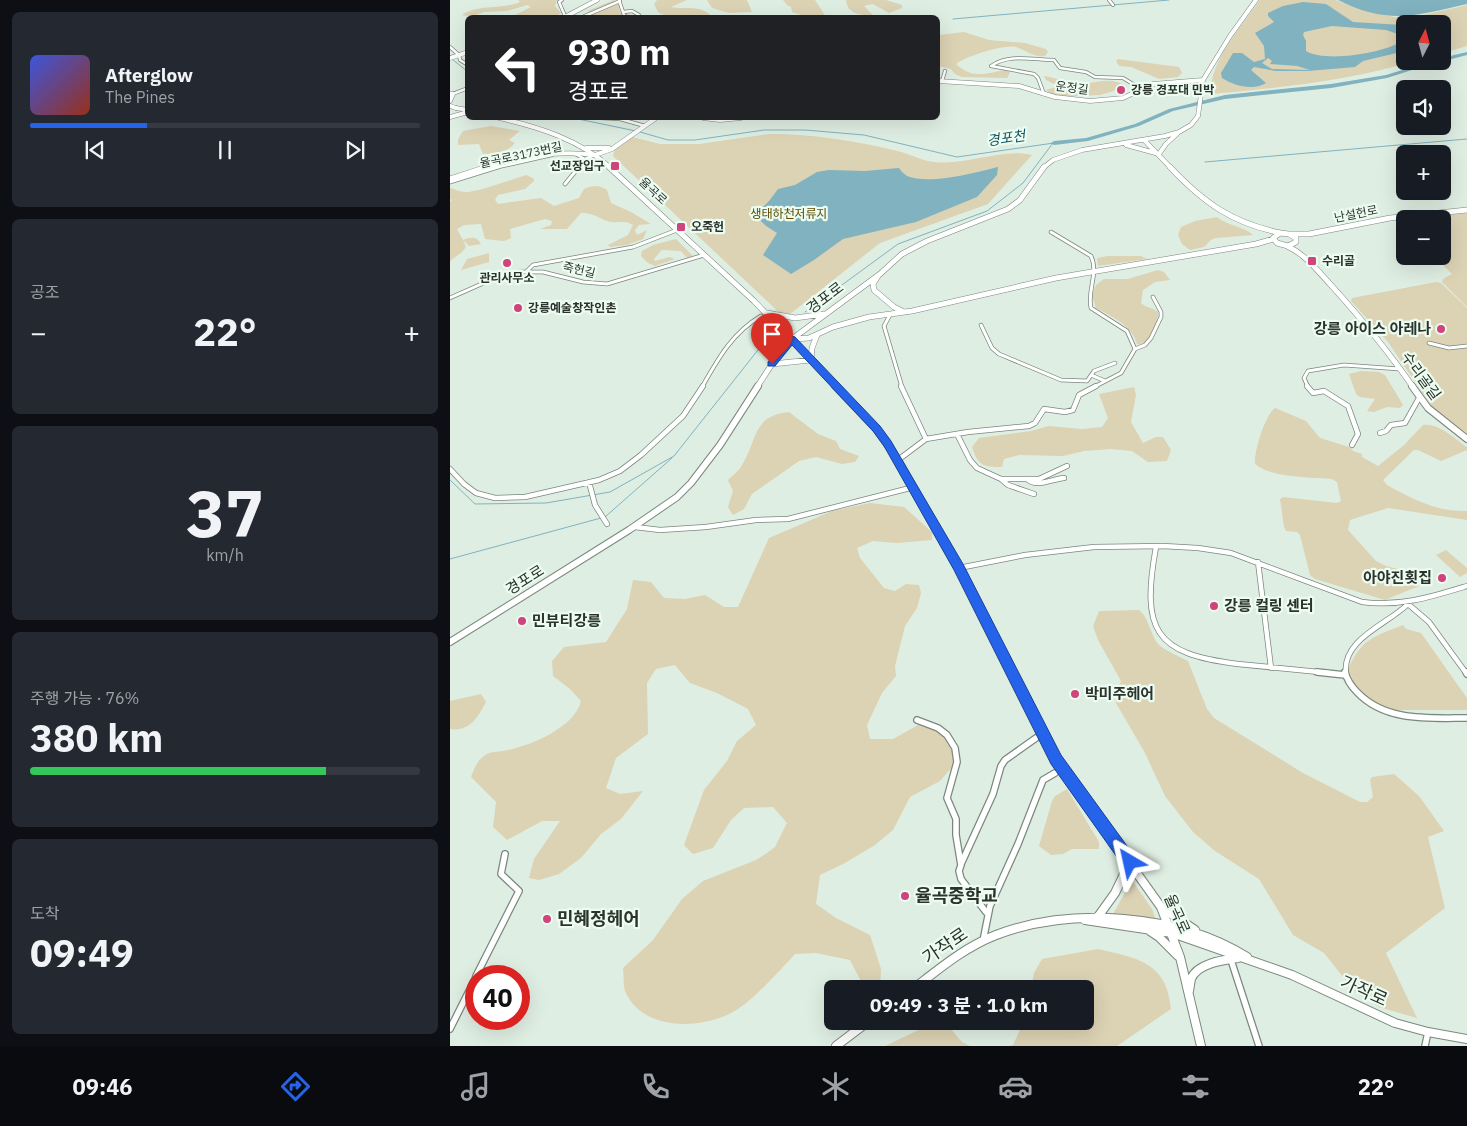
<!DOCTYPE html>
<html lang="ko">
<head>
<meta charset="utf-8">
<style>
  body { margin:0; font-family:"IBM Plex Sans","Noto Sans KR",sans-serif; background:#242831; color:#f1f3f6; height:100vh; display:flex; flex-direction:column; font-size:19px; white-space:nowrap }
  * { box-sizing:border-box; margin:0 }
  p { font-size:16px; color:#9ea1a6 }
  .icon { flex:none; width:28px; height:28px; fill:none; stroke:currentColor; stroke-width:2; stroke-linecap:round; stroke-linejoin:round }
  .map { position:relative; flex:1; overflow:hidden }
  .panel { display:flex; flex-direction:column; gap:12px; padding:12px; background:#0d0f14; width:450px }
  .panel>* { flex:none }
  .top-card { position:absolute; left:15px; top:15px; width:475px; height:105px; border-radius:8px; box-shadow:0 5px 20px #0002; background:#202124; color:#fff; overflow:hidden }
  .needle { width:32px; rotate:6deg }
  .buttons { position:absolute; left:946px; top:15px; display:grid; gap:10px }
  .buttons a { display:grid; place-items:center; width:55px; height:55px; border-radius:8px; background:#171b24; box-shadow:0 5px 20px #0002; font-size:25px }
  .speed { position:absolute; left:15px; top:965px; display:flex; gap:10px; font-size:25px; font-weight:700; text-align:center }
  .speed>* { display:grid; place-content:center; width:65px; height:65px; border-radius:50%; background:#171b24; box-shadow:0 5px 20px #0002; line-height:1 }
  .speed .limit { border:8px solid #d22; background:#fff; color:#111 }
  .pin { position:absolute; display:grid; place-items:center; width:42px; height:42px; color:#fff; margin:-51px -21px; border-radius:50% 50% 50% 0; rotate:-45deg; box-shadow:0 0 5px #0007 }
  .pin .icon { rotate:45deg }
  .me { position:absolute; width:55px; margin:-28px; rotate:324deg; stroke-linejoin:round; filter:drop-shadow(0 0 4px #0008) }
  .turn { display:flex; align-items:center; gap:18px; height:105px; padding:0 20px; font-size:22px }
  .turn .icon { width:65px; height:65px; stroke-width:2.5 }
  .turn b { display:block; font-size:35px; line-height:42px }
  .big { font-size:38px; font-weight:700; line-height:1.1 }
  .panel .card { flex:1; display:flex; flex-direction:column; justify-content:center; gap:8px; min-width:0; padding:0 18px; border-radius:8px; background:#242831 }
  .panel .dial { align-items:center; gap:0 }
  .dial b { font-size:65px; line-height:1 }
  .song { display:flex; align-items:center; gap:15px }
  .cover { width:60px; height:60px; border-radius:8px; background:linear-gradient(135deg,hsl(230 70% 55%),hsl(10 70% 35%)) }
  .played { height:5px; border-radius:2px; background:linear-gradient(90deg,#2563eb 30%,#363941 30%) }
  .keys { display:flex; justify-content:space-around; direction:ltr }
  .heat { display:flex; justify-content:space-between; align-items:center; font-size:28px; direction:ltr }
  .charge { height:8px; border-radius:4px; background:linear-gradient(90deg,#34c759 76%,#363941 0) }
  .trip { position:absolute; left:374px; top:980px; width:270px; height:50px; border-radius:8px; background:#171b24; box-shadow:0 5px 20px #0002; font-weight:700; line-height:50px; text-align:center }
  .menu { display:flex; height:80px; justify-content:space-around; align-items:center; background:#090b0e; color:#9ea1a6 }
  .menu .icon { width:35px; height:35px }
  .menu .on { color:#2563eb }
  .menu b { font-size:22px; color:#f1f3f6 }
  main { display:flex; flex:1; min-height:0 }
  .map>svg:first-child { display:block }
  .green { fill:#dcd2b4 }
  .water { fill:#81b2bf; fill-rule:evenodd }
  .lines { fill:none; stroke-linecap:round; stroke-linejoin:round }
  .stream { stroke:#81b2bf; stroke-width:1 }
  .river { fill:#81b2bf; fill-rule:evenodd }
  .street-far3-casing { stroke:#7a887e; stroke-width:4 }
  .street-far2-casing { stroke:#7a887e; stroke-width:4.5 }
  .street-far1-casing { stroke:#7a887e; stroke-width:6 }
  .street-casing { stroke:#7a887e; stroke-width:8 }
  .secondary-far3-casing { stroke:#7a887e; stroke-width:5 }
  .secondary-far2-casing { stroke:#7a887e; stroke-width:6 }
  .secondary-far1-casing { stroke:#7a887e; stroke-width:8 }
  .secondary-casing { stroke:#7a887e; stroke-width:10 }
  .primary-far1-casing { stroke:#7a887e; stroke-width:5 }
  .primary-casing { stroke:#7a887e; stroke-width:6 }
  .street-far3 { stroke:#fff; stroke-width:2.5 }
  .street-far2 { stroke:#fff; stroke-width:3 }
  .street-far1 { stroke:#fff; stroke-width:4.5 }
  .street { stroke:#fff; stroke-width:5.5 }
  .secondary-far3 { stroke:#fff; stroke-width:4 }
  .secondary-far2 { stroke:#fff; stroke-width:5 }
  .secondary-far1 { stroke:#fff; stroke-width:6 }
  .secondary { stroke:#fff; stroke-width:8 }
  .primary-far1 { stroke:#fff; stroke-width:4 }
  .primary { stroke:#fff; stroke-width:5 }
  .route { fill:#2563eb; stroke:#184099 }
  .poi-dot { fill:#cf447c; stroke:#ecfcf0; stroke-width:2 }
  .labels { text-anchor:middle; stroke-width:4.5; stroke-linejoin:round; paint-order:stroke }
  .far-street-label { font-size:12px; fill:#2c322d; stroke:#ecfcf0 }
  .far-poi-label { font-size:12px; font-weight:bold; fill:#2c322d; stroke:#ecfcf0; text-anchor:start }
  .far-park-label { font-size:12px; fill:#5c4a01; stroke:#ecfcf0 }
  .far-water-label { font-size:14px; font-style:italic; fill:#125564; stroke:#ecfcf0 }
  .street-label { font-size:15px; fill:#2c322d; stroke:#ecfcf0 }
  .poi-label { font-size:15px; font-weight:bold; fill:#2c322d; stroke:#ecfcf0; text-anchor:start }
  .near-poi-label { font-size:18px; font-weight:bold; fill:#2c322d; stroke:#ecfcf0; text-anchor:start }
  .near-street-label { font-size:18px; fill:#2c322d; stroke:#ecfcf0 }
</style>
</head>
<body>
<main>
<section class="panel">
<div class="card">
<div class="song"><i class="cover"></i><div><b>Afterglow</b><p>The Pines</p></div></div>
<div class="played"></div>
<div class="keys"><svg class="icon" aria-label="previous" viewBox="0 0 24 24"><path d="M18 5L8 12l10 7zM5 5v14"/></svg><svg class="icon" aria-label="pause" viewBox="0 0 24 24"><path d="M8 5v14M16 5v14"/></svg><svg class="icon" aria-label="next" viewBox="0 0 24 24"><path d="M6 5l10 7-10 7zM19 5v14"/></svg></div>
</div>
<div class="card"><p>공조</p>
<div class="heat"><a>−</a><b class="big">22°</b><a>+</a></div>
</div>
<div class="card dial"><b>37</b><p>km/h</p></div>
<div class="card"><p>주행 가능 · 76%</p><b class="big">380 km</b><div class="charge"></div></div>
<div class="card"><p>도착</p><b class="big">09:49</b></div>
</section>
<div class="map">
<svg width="1017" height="1046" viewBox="0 0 1017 1046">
  <rect width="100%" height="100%" fill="#dfeee3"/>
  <path class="green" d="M68 0H107L105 6 111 13 105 17H61L81 7 77 5 57 11 34 12 21 17 12 15C28 4 52 10 70 2Z
    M164 0 168 3 170 12 182 15 179 17 134 15 140 10Z
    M207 0H237L221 7C234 10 252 4 262 17 251 19 216 19 208 12 207 10 205 6 204 4Z
    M257 0H297L302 12 279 13 262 8Z
    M333 0H365L376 17H357L342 12 341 7 337 5Z
    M396 0H436L452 5V8L439 13 423 4 414 6 423 15C412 16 397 14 396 0Z
    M810 0H886L908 9 944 17H965L1017 5V46L993 53 992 24H955V61H965C897 81 829 88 760 94 761 59 791 27 810 0Z
    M514 32 539 40 575 43 596 49 598 52 595 56C585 58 575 50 566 47 555 44 514 57 506 64 524 80 535 73 556 70L560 72 557 78 511 77 505 74 501 69 488 66V35Z
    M668 59 729 67 732 73 728 77 709 79 681 67 669 66 666 61Z
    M594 76C605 77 617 84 628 84 646 84 661 75 677 87L650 95 605 97 596 90 608 86 596 80Z
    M41 126 70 131 59 140 65 143C57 153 45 153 33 154L29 144 8 145V139L13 131Z
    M319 134C363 134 408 141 451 152 462 155 473 161 484 162 517 166 551 148 582 155L538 204 430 243 335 318 163 156 165 149 182 137 210 144H249Z
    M76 175 83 178 84 181 75 189 48 195 45 200 48 204 91 198 104 206 129 198 134 189C143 185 149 185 157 190L161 203 181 212 201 224 189 225 185 230 187 235 197 230 193 239 177 245 160 247 158 245 178 235 183 225C175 220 170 223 162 222 151 221 147 213 131 213L117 229H90L101 225 102 221 95 219 60 229 61 238 54 241 35 239 31 224 14 225 7 229 13 240C20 237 27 236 31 244L19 246 13 240 16 247 12 252 0 261V202L2 200 0 199V188C5 189 10 192 15 192 26 193 63 179 76 175Z
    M1017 213V307L992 282 993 279 1002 274 984 256H992V219H987L988 217Z
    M767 217C777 226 794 226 803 235L766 238 761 240 754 247 740 250 732 244 728 235 731 227 745 221Z
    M226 239 243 256 237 258 231 251 212 250 204 259 205 261 219 257 225 259 205 266 198 263 191 256 192 251 203 245Z
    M39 253V262L11 270 17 259Z
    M658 256H691L697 259 648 266 647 258Z
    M708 270 714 272 720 280 705 282 693 290 691 303C696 308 702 307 708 312 709 321 698 347 687 344 682 325 662 317 646 308L642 295 646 285 654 279H678Z
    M986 282 991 283 1017 308V435L982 407 938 342 901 301 902 298Z
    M911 371 929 372 935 375 953 405 950 408 937 407 924 412 917 411 925 399 910 397 906 394 899 374Z
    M684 387 686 395 681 422 693 443 706 437H713L721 450 717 461 698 462 682 451 661 449 634 451 613 456 569 455 554 459 552 467C532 467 528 465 522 447L529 438 581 431 599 426 632 429 652 427 658 418 649 394Z
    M825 408 856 421 870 438 899 447 903 451 912 454V457L928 466 954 445 973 425C988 422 1005 439 1017 447V450L991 461 968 450H964L933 480 937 485C963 499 986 512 1017 511V520L938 508 900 520 898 530 926 561 936 566 971 575 974 578V584L935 600 865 579 860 575 850 535 847 532 836 531 834 527 830 499 833 497 887 503 891 501 887 482 882 479C861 477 821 478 805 464 804 451 815 415 825 408Z
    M339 412 368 434 386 441 390 449 409 456 405 462 392 464 366 457 349 461 302 494 294 509 283 515 278 507 283 491 278 480C283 475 289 471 292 465 308 439 302 416 339 412Z
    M420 503 454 507 482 532V540L447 543 423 541 407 548 410 558 434 588 445 591 456 584 469 585 471 593 467 608 455 626 445 666 446 676 432 693 417 725 420 739H443L470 724 492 728 505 744 504 765 490 781 460 797 443 830 425 845 395 863 370 875 366 904 386 918 420 935 431 969 430 989H415L400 960 366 953 345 954C329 971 303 1001 283 1012 250 1030 192 1031 175 991 173 984 174 974 173 968L203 940 232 899 253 881 306 860 317 853 325 847 337 823 323 807 294 808 281 820 263 848 243 854 234 845 254 790 277 761 287 741 306 725 298 709 267 693 240 683 225 665 206 669 197 683 198 734 166 758 156 788 170 794 193 791 171 819 151 834 131 858 109 874 89 880 79 878 84 859 110 821H92L57 840 43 827 46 802 21 777C24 768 29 757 39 753 45 751 52 752 58 750 82 745 125 727 131 701L120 689 103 676 102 661 114 647 156 642 177 609 183 580 201 582 214 598 235 599 255 595 274 607H288L319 538 382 511Z
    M996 550 1017 568V573L1010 577 986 555Z
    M689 610C699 617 700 635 709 645 717 652 729 656 738 661L757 709 764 718 853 773 910 802H917L923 797 920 780 922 777 944 774 969 796 994 831 978 837 995 908 936 953 967 1018 929 1007 905 992 874 953 843 935 809 879 765 851 743 832 715 796 695 753 666 703V693L671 681 648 640 643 626 649 611Z
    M953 625 956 629 971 633 1017 698V710H934L907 689 898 669C912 638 924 637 953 625Z
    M31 694 36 702C28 717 20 732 0 729V701Z
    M617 789 649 842V849H622L613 854 601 855 589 846 602 801 605 796Z
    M682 880 702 909 706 920 662 916Z
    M648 949C687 958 717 962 721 1009L667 1046H558L563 1045 574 1021H635V989H581L584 973 592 959Z
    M495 1022 512 1042 520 1046H435L475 1027Z"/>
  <path class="water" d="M888 0H1017V4C966 16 937 25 888 0Z
    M853 2 876 4 903 22 952 25 955 27V51L913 61 905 67 858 71H826L804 67 801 70 816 83C804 91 784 86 772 78L771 73 783 53H792L804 62 815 59 814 46 805 33 824 22 818 16V13L833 6ZM882 26 936 30 951 35 953 40C938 53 874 63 856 51V41L853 35 854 32ZM818 58 822 61 820 64 847 66 860 70 822 69 812 63Z
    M548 167 547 175 527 197 466 222 393 239 364 260 341 274 313 255 327 233 316 226 307 217 308 212 319 201 328 189 345 185 367 172 379 170 415 171 449 168C451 171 454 174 457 176 479 185 525 173 548 167Z"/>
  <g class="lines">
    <path class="stream" d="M503 19 719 0
      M2 59 18 72
      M123 118 186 131
      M190 132 218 140H245L314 130H355L414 135 507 157 604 143
      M755 162 1017 139
      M355 312 448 244 537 211 573 183 603 143
      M0 480 25 504 96 503 160 492 224 456 323 331
      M155 517 222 458
      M0 559 151 518"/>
    <path class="river" d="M1017 52V55L994 61H991H992V58Z
      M982 61H990L937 78 881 88 775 99 723 111 689 126 638 141 604 145 601 143 604 141 636 138 685 124 719 109 775 95 881 84 936 75Z"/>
    <g class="street-far3-casing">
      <path id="street-far3" d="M112 0 109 2 115 16
        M169 0 174 15 177 18
        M659 0 663 5
        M173 12 182 11 189 15
        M130 18 170 1
        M0 47 9 55 10 60 18 65
        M541 66C559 53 583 60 604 60L610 68 636 72 645 77 673 78 691 89
        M541 66 584 74 588 78 594 94
        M492 81 495 71
        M0 95 18 88
        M150 118 170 119 195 126
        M125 154 135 159 145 155
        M44 168 102 155
        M128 168 135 159"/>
    </g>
    <g class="street-far2-casing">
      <path id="street-far2" d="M0 182 48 167
        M115 184 129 167
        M601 232 641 256C649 273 637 290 641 308L677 331 685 349
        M77 271 83 265 183 247 227 230
        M0 298 45 278 70 272H93L133 282 157 284 254 255
        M440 315 434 326 452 387
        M531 325 542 348 549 354 611 380 637 381 644 371 665 363
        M979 343 999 348 1017 346
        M641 375 655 381
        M252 387C268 359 282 333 311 316
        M644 387 671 373 685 349 695 345 701 338 711 317V312L703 297
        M858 387 854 378 858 371 894 365 950 369"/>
    </g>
    <g class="street-far1-casing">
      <path id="street-far1" d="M451 386 476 439
        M857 386 863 393 874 391 898 406 908 434 902 445
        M930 433 936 431 941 425 955 423 969 398
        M507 434 520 460 527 468 551 479H589L617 466
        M448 460 476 439 518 432 579 426 585 423 594 409 615 412 623 410 629 395 646 386
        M0 469 14 484 26 493 45 498 75 497 149 480 170 471 191 455 233 416 253 386
        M551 479 558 485 584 494
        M577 479C587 488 602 479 614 478
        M139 482 145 505 157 524
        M185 527 210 530 256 527 306 520 338 519 464 487
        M706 547C691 630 704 654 788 664 818 667 849 670 879 673
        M808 562 821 668
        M509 568 575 555 644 547 713 546 748 548 781 553 912 602C950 607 981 597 1017 586
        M896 673C892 639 938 624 958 604L979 622 1016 673"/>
    </g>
    <g class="street-casing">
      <path id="street" d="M867 672 895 675
        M895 672C897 680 901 686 907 692 935 722 979 718 1017 718
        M1016 672 1017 674
        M467 720 488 728 497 735 505 748 507 762 497 798 506 819V835L511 865 509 871 511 879 536 912
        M511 864 543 794 551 766 555 760 586 738
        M533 941 540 906 568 844 593 780 605 773
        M781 960 809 1046
        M26 976 69 891 51 874 55 854
        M0 1029 26 977
        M975 1046 978 1032"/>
    </g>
    <g class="secondary-far3-casing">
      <path id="secondary-far3" d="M113 18 147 0
        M0 58 18 52
        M488 81 569 86 605 97 640 101 673 98 703 84 753 80
        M6 108 18 110
        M49 118C89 127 130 140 161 168
        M253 118 270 120 291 118
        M694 140 721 168
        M676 145 709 154 716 144 728 133
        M136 148H159
        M145 155 162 149 206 118
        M593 168 603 160 632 150 715 136 729 132 741 125 748 116 753 80 780 36 806 0"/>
    </g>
    <g class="secondary-far2-casing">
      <path id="secondary-far2" d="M159 167 304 301 386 387
        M720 167C754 203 782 223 831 233
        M830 233 839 234 846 238V242L838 246 827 243 823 238Z
        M838 234H859L940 218 1017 210
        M837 246C856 255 866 269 880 284 910 317 938 351 963 387
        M428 276 423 284 424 290 444 307 454 312
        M317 313 345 318 374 314
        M343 339 359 338 383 327 419 317 462 311 606 278 806 244 823 239
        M322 364 361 360 362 348 367 335
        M307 387 322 364 342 339 430 274 452 254 477 241 558 209 570 200 594 167"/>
    </g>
    <g class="secondary-far1-casing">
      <path id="secondary-far1" d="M385 386 426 429 448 460 509 568 562 673
        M962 386 978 408 1017 439
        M0 642 179 530 227 497 241 483 270 445 308 386"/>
    </g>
    <g class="secondary-casing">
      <path id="secondary" d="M562 672 606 760 711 907 730 957 751 1046
        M714 909 745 930
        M647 918 665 893 680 862
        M635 920 722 933 842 975 945 1023 978 1032 1017 1039
        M700 931 709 937 728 956
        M463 989C489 969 515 947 546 935 622 906 728 914 797 957
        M739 991C740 987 740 983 741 979 747 963 774 960 788 958
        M386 1046 419 1021"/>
    </g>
    <g class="primary-far1-casing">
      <path id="primary-far1" d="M0 94H3L0 101
        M0 106 6 108
        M0 117 18 112
        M33 168C70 157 106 150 145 155"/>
    </g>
    <g class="primary-casing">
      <path id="primary" d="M0 179 37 167"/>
    </g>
    <use href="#street-far3" class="street-far3"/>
    <use href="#street-far2" class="street-far2"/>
    <use href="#street-far1" class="street-far1"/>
    <use href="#street" class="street"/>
    <use href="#secondary-far3" class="secondary-far3"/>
    <use href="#secondary-far2" class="secondary-far2"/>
    <use href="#secondary-far1" class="secondary-far1"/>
    <use href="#secondary" class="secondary"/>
    <use href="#primary-far1" class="primary-far1"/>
    <use href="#primary" class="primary"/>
  </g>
  <path class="route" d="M342 336 345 337 430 426 441 441 513 564 611 755 685 857 687 862 685 867 680 870 674 867 601 764 504 570 434 446 423 431 342 345 325 366H318V362L339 337Z"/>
  <g class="poi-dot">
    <circle cx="671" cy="90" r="5"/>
    <rect x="160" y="161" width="10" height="10" rx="2.5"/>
    <rect x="226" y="222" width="10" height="10" rx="2.5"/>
    <rect x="857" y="256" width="10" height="10" rx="2.5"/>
    <circle cx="57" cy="263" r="5"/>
    <circle cx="68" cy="308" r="5"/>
    <circle cx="991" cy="329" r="5"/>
    <circle cx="992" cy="578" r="5"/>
    <circle cx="764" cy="606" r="5"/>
    <circle cx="72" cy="621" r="5"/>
    <circle cx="625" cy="694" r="5"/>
    <circle cx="455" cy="896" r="5"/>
    <circle cx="97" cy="919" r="5"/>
  </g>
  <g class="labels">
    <g class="far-street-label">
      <text transform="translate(622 88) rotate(7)" y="4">운정길</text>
      <text transform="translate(71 155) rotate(-12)" y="4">율곡로3173번길</text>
      <text transform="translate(203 191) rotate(43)" y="4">율곡로</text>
      <text transform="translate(906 214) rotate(-11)" y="4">난설헌로</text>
      <text transform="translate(129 270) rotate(13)" y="4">죽헌길</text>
    </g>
    <g class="far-poi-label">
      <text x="681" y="94">강릉 경포대 민박</text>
      <text x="155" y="170" text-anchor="end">선교장입구</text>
      <text x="241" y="231">오죽헌</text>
      <text x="872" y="265">수리골</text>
      <text x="57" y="282" text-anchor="middle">관리사무소</text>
      <text x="78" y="312">강릉예술창작인촌</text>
    </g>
    <g class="far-park-label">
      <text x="339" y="218">생태하천저류지</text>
    </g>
    <g class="far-water-label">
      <text transform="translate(556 138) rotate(-8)" y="5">경포천</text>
    </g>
    <g class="street-label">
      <text transform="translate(375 298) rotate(-37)" y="5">경포로</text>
      <text transform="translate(971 376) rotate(54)" y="5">수리골길</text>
      <text transform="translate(75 580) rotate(-32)" y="5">경포로</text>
      <text transform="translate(727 914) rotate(66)" y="5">율곡로</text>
    </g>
    <g class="poi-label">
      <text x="981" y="334" text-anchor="end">강릉 아이스 아레나</text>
      <text x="982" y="583" text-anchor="end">아야진횟집</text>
      <text x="774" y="611">강릉 컬링 센터</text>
      <text x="82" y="626">민뷰티강릉</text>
      <text x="635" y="699">박미주헤어</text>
    </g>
    <g class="near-poi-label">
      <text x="465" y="902">율곡중학교</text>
      <text x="107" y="925">민혜정헤어</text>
    </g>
    <g class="near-street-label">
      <text transform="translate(495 946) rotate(-34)" y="6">가작로</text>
      <text transform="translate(914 991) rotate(24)" y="6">가작로</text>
    </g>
  </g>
</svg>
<div class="buttons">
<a><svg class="needle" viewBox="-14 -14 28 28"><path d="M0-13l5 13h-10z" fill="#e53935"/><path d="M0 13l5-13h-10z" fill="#9ea1a6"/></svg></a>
<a><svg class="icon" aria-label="sound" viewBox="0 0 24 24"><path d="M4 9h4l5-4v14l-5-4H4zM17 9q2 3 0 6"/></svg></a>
<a>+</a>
<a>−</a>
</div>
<div class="speed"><div class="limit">40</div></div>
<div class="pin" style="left:322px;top:364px;background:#d93025"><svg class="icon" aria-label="arrive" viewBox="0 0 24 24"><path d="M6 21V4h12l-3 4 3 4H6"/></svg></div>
<svg class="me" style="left:680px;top:862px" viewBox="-20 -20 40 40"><path d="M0-17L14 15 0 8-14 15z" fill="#2563eb" stroke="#fff" stroke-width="4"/></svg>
<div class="trip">09:49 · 3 분 · 1.0 km</div>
<div class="top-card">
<div class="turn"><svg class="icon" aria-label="left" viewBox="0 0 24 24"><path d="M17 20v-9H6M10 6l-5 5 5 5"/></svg><div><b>930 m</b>경포로</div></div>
</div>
</div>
</main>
<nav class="menu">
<b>09:46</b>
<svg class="icon on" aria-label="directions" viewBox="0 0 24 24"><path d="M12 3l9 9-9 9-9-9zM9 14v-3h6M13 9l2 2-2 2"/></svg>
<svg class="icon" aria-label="music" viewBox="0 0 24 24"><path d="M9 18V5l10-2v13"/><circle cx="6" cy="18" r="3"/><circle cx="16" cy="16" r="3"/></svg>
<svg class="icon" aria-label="phone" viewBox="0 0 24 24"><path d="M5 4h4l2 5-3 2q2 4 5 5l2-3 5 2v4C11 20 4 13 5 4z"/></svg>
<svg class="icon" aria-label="climate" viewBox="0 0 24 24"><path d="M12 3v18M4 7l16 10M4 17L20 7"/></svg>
<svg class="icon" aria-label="car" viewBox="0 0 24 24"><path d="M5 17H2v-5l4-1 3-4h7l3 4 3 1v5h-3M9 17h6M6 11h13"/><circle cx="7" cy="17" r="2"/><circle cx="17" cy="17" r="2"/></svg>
<svg class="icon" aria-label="filters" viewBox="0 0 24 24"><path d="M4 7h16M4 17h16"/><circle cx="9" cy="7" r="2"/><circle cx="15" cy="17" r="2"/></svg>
<b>22°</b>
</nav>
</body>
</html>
